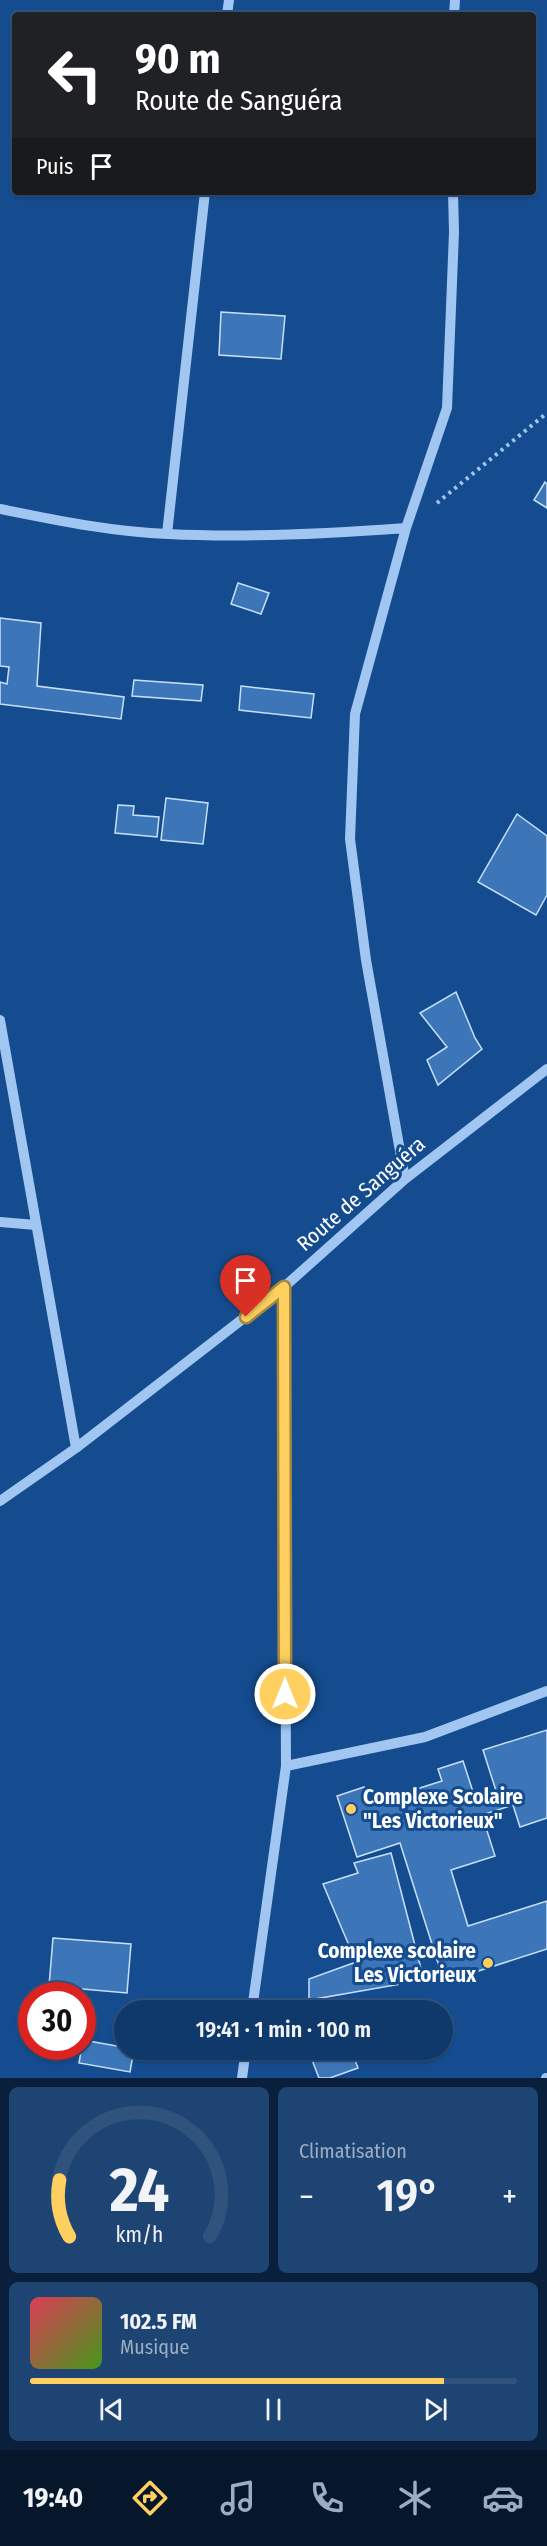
<!DOCTYPE html>
<html lang="fr">
<head>
<meta charset="utf-8">
<style>
  body { margin:0; font-family:"Fira Sans Condensed",sans-serif; background:#1e4473; color:#f1f3f6; height:100vh; display:flex; flex-direction:column; font-size:22px; white-space:nowrap }
  * { box-sizing:border-box; margin:0 }
  p { font-size:20px; color:#9cacc1 }
  .icon { flex:none; width:33px; height:33px; fill:none; stroke:currentColor; stroke-width:2; stroke-linecap:round; stroke-linejoin:round }
  .map { position:relative; height:2078px; overflow:hidden }
  .details { display:flex; flex-direction:column; gap:9px; padding:9px; background:#091f3b; flex:1 }
  .details>* { flex:none }
  .hud { position:absolute; left:12px; top:12px; width:524px; height:183px; border-radius:6px; box-shadow:0 2px 4px #0004,0 0 0 2px #30537e; background:#202124; color:#fff; overflow:hidden }
  .speed { position:absolute; left:18px; top:1982px; display:flex; gap:12px; font-size:30px; font-weight:700; text-align:center }
  .speed>* { display:grid; place-content:center; width:78px; height:78px; border-radius:50%; background:#10396b; box-shadow:0 2px 4px #0004,0 0 0 2px #30537e; line-height:1 }
  .speed .limit { border:9px solid #d22; background:#fff; color:#111 }
  .pin { position:absolute; display:grid; place-items:center; width:51px; height:51px; color:#fff; margin:-62px -26px; border-radius:50% 50% 50% 0; rotate:-45deg; box-shadow:0 0 6px #0007 }
  .pin .icon { rotate:45deg }
  .me { position:absolute; width:66px; margin:-33px; rotate:0deg; stroke-linejoin:round; filter:drop-shadow(0 0 4px #0008) }
  .turn { display:flex; align-items:center; gap:21px; height:126px; padding:0 24px; font-size:27px }
  .turn .icon { width:78px; height:78px; stroke-width:2.5 }
  .turn b { display:block; font-size:42px; line-height:51px }
  .then { display:flex; align-items:center; height:57px; padding:0 24px; background:#0003; gap:12px; font-size:22px }
  .big { font-size:45px; font-weight:600; line-height:1.1 }
  .details .card { flex:1; display:flex; flex-direction:column; justify-content:center; gap:9px; min-width:0; padding:0 21px; border-radius:9px; background:#1e4473 }
  .details .dial { align-items:center; gap:0 }
  .dial svg { height:156px; overflow:visible; fill:none; stroke:#30537e; stroke-width:7; stroke-linecap:round; text-anchor:middle }
  .dial text { fill:#f1f3f6; stroke:none }
  .song { display:flex; align-items:center; gap:18px }
  .cover { width:72px; height:72px; border-radius:9px; background:linear-gradient(135deg,hsl(350 70% 55%),hsl(100 70% 35%)) }
  .played { height:6px; border-radius:3px; background:linear-gradient(90deg,#ffcf60 85%,#30537e 85%) }
  .keys { display:flex; justify-content:space-around; direction:ltr }
  .heat { display:flex; justify-content:space-between; align-items:center; font-size:33px; direction:ltr }
  .details .tiles { flex:1; display:grid; gap:9px; grid-template-columns:1fr 1fr }
  .card:last-child { grid-column:span 2 }
  .trip { position:absolute; left:114px; top:2000px; width:339px; height:60px; border-radius:30px; background:#10396b; box-shadow:0 2px 4px #0004,0 0 0 2px #30537e; font-weight:600; line-height:60px; text-align:center }
  .menu { display:flex; height:96px; justify-content:space-around; align-items:center; background:#06172b; color:#9cacc1 }
  .menu .icon { width:42px; height:42px }
  .menu .active { color:#ffcf60 }
  .menu b { font-size:27px; color:#f1f3f6 }
  .map>svg:first-child { display:block }
  .building { fill:#3d76b8; stroke:#c7e0fc; stroke-width:1.5 }
  .lines { fill:none; stroke-linecap:round; stroke-linejoin:round }
  .path { stroke:#a0c6f1; stroke-width:4; stroke-dasharray:3 4.5; stroke-linecap:butt }
  .minor { stroke:#a0c6f1; stroke-width:10 }
  .route-casing { stroke:#a6873e; stroke-width:15 }
  .route { stroke:#ffcf60; stroke-width:10 }
  .poi-dot { fill:#ffcf60; stroke:#154c8f; stroke-width:2 }
  .labels { text-anchor:middle; stroke-width:6; stroke-linejoin:round; paint-order:stroke }
  .street-label { font-size:21px; fill:#fff; stroke:#154c8f }
  .poi-label { font-size:21px; font-weight:bold; fill:#fff; stroke:#154c8f; text-anchor:start }
</style>
</head>
<body>
<div class="map">
<svg width="547" height="2078" viewBox="0 0 547 2078">
  <rect width="100%" height="100%" fill="#154c8f"/>
  <path class="building" d="M221 312 285 316 281 359 219 355Z
    M545 482 547 484V508L534 500Z
    M238 583 269 593 261 614 231 604Z
    M0 618 41 623 37 686 124 697 121 719 0 704V682L7 684 9 667 0 666Z
    M134 680 203 685 201 701 132 696Z
    M241 686 314 694 311 718 239 710Z
    M166 798 208 803 203 844 161 840Z
    M118 805 134 806 133 815 159 817 157 837 115 833Z
    M517 814 547 836V895L536 915 478 882Z
    M456 992 475 1038 482 1049 438 1085 427 1060 447 1047 420 1013Z
    M547 1730V1818L520 1827 513 1805 482 1815 495 1856 451 1870 468 1926 547 1901V1949L444 1982 400 1843 357 1857 337 1796 364 1787 369 1804 442 1781 438 1769 463 1761 476 1801 497 1794 483 1750Z
    M391 1853 424 1980 309 2000V1979L356 1962 323 1884 358 1873 354 1863Z
    M53 1938 131 1944 127 1993 49 1986Z
    M83 2040 134 2049 130 2072 79 2063Z
    M342 2049H351L358 2068 330 2078H319L312 2060Z"/>
  <g class="lines">
    <path class="path" d="M437 503 547 413"/>
    <path class="minor" d="M227 15 229 0
      M454 15 455 0
      M0 509C55 520 112 532 168 534 247 538 327 534 406 528
      M167 534 205 192
      M0 1020 76 1448
      M405 1179 366 960 350 839 355 714 406 528 447 408 454 232 453 192
      M0 1222 36 1225
      M0 1501 76 1448 284 1287 405 1179 547 1069
      M286 1766 425 1737 547 1691
      M252 2010 286 1766 284 1287
      M242 2078 246 2049
      M546 2078H547"/>
  </g>
  <g class="lines">
    <g class="route-casing">
      <path id="route" d="M246 1317 284 1287 285 1694"/>
    </g>
    <use href="#route" class="route"/>
  </g>
  <g class="poi-dot">
    <circle cx="351" cy="1809" r="6"/>
    <circle cx="488" cy="1963" r="6"/>
  </g>
  <g class="labels">
    <g class="street-label">
      <text transform="translate(361 1194) rotate(-41)" y="7">Route de Sanguéra</text>
    </g>
    <g class="poi-label">
      <text x="363" y="1804">Complexe Scolaire<tspan x="363" dy="24">"Les Victorieux"</tspan></text>
      <text x="476" y="1958" text-anchor="end">Complexe scolaire<tspan x="476" dy="24">Les Victorieux</tspan></text>
    </g>
  </g>
</svg>
<div class="speed"><div class="limit">30</div></div>
<div class="pin" style="left:246px;top:1317px;background:#d93025"><svg class="icon" aria-label="arrive" viewBox="0 0 24 24"><path d="M6 21V4h12l-3 4 3 4H6"/></svg></div>
<svg class="me" style="left:285px;top:1694px" viewBox="-20 -20 40 40"><circle r="17" fill="#ffcf60" stroke="#fff" stroke-width="3"/><path d="M0-11L8 9 0 5-8 9z" fill="#fff"/></svg>
<div class="trip">19:41 · 1 min · 100 m</div>
<div class="hud">
<div class="turn"><svg class="icon" aria-label="left" viewBox="0 0 24 24"><path d="M17 20v-9H6M10 6l-5 5 5 5"/></svg><div><b>90 m</b>Route de Sanguéra</div></div>
<div class="then">Puis<svg class="icon" aria-label="arrive" viewBox="0 0 24 24"><path d="M6 21V4h12l-3 4 3 4H6"/></svg></div>
</div>
</div>
<section class="details">
<div class="tiles">
<div class="card dial"><svg viewBox="0 0 100 80">
<path d="M14 69A42 42 0 1 1 86 69"/>
<path d="M14 69A42 42 0 0 1 9 40" stroke="#ffcf60"/>
<text x="50" y="56" font-size="32" font-weight="700">24</text>
<text x="50" y="72" font-size="11">km/h</text>
</svg></div>
<div class="card"><p>Climatisation</p>
<div class="heat"><a>−</a><b class="big">19°</b><a>+</a></div>
</div>
<div class="card">
<div class="song"><i class="cover"></i><div><b>102.5 FM</b><p>Musique</p></div></div>
<div class="played"></div>
<div class="keys"><svg class="icon" aria-label="previous" viewBox="0 0 24 24"><path d="M18 5L8 12l10 7zM5 5v14"/></svg><svg class="icon" aria-label="pause" viewBox="0 0 24 24"><path d="M8 5v14M16 5v14"/></svg><svg class="icon" aria-label="next" viewBox="0 0 24 24"><path d="M6 5l10 7-10 7zM19 5v14"/></svg></div>
</div>
</div>
</section>
<nav class="menu">
<b>19:40</b>
<svg class="icon active" aria-label="directions" viewBox="0 0 24 24"><path d="M12 3l9 9-9 9-9-9zM9 14v-3h6M13 9l2 2-2 2"/></svg>
<svg class="icon" aria-label="music" viewBox="0 0 24 24"><path d="M9 18V5l10-2v13"/><circle cx="6" cy="18" r="3"/><circle cx="16" cy="16" r="3"/></svg>
<svg class="icon" aria-label="phone" viewBox="0 0 24 24"><path d="M5 4h4l2 5-3 2q2 4 5 5l2-3 5 2v4C11 20 4 13 5 4z"/></svg>
<svg class="icon" aria-label="climate" viewBox="0 0 24 24"><path d="M12 3v18M4 7l16 10M4 17L20 7"/></svg>
<svg class="icon" aria-label="car" viewBox="0 0 24 24"><path d="M5 17H2v-5l4-1 3-4h7l3 4 3 1v5h-3M9 17h6M6 11h13"/><circle cx="7" cy="17" r="2"/><circle cx="17" cy="17" r="2"/></svg>
</nav>
</body>
</html>
